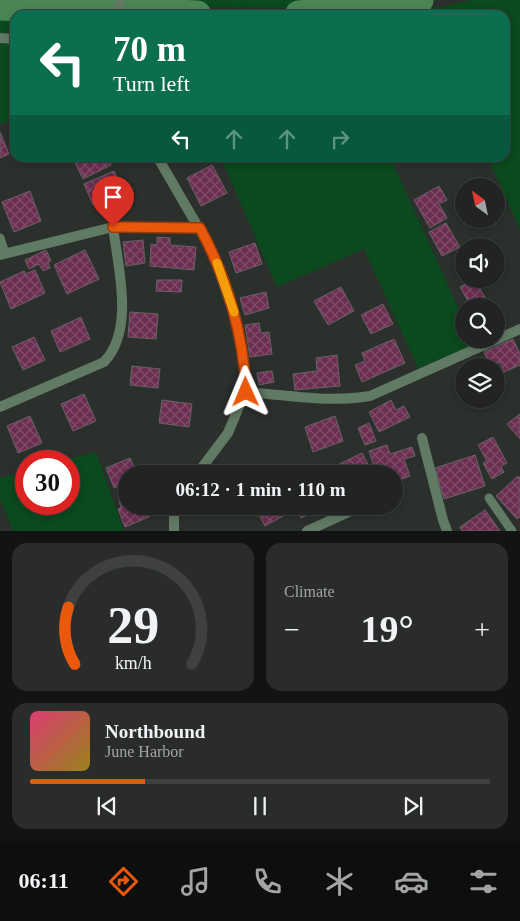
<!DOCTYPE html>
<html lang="en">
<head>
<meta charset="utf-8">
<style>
  body { margin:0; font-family:"Times New Roman",serif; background:#292c2a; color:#f1f3f6; height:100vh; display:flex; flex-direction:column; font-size:19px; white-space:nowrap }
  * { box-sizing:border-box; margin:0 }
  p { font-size:16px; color:#a2a4a5 }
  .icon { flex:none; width:28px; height:28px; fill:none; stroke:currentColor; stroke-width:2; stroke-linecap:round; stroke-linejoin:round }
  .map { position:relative; height:531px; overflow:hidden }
  .side { display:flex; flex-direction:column; gap:12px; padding:12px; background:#121413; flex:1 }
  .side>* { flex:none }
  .hud { position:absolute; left:10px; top:10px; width:500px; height:152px; border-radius:15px; box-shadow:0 2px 8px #0003,0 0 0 1px #3e4140; background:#0b6e4f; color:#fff; overflow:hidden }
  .needle { width:32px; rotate:327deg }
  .controls { position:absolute; left:455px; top:178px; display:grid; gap:10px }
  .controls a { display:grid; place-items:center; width:50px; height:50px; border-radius:50%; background:#212422; box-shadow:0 2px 8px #0003,0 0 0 1px #3e4140; font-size:25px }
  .speed { position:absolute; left:15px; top:450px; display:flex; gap:10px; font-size:25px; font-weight:700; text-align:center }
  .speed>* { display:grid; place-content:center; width:65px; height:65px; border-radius:50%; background:#212422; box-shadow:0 2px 8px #0003,0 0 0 1px #3e4140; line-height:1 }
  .speed .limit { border:8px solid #d22; background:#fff; color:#111 }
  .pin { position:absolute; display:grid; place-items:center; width:42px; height:42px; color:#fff; margin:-51px -21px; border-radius:50% 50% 50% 0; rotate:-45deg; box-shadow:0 0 5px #0007 }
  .pin .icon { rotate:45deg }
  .me { position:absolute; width:55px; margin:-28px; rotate:359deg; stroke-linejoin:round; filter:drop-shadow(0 0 4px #0008) }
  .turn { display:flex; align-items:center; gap:18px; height:105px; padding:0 20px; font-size:22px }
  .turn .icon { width:65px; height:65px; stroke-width:2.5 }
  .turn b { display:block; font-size:35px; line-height:42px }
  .lanes { display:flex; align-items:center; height:48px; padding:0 20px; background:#0003; justify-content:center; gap:25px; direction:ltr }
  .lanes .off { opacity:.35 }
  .big { font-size:38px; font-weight:700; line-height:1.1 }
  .side .card { flex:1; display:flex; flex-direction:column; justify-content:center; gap:8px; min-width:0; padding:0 18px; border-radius:15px; background:#292c2a }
  .side .dial { align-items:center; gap:0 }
  .dial svg { height:130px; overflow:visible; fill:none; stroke:#3e4140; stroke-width:7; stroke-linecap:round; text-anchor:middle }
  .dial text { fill:#f1f3f6; stroke:none }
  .song { display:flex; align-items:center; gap:15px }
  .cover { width:60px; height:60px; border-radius:8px; background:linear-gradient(135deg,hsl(340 70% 55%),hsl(50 70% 35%)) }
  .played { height:5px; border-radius:2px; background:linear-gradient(90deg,#ea580c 25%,#3e4140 25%) }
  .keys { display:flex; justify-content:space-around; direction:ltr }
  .heat { display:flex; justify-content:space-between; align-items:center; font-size:28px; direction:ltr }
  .side .tiles { flex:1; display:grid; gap:12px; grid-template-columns:1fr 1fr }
  .card:last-child { grid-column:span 2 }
  .trip { position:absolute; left:118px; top:465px; width:285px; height:50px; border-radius:25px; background:#212422; box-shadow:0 2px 8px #0003,0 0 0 1px #3e4140; font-weight:700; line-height:50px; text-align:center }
  .tabs { display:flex; height:80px; justify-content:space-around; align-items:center; background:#0d0e0e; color:#a2a4a5 }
  .tabs .icon { width:35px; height:35px }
  .tabs .active { color:#ea580c }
  .tabs b { font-size:22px; color:#f1f3f6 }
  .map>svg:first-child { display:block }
  .grass { fill:#0b491e }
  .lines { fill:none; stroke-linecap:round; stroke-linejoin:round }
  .river { stroke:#4a8655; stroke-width:29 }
  .building { fill:url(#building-cross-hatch); stroke:#676264 }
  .service { stroke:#617a64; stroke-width:9 }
  .minor { stroke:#617a64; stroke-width:10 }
  .route-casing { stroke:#983908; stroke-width:12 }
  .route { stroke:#ea580c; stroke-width:9 }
  .slow { stroke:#f59e0b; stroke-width:9 }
</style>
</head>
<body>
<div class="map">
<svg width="520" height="531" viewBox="0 0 520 531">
  <defs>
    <pattern id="building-cross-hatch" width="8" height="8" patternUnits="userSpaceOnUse" patternTransform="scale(1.25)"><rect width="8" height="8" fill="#6b2e51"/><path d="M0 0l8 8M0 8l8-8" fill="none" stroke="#804c6a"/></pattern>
  </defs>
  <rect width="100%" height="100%" fill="#2c302d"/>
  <path class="grass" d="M126 0H384L297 8 126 7Z
    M472 0H520V230L488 158H505V15H361L441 7Z
    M0 14 15 15V34L0 33Z
    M0 43 15 44V120L0 124Z
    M221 158H393L391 159 464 321V339H472L474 345 418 368 364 249 277 287Z
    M96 452 124 531H13L0 499V478L26 471V504H69V461H61Z"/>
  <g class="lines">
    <path class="river" d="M0 6 197 15
      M299 15 375 7 419 0"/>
  </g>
  <path class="building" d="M0 132 9 154 0 158Z
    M73 158H108L111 165 83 179Z
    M212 165 227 193 201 206 187 178Z
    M114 171 123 192 93 205 84 184Z
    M439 186 447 200 439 204 447 218 430 228 414 200Z
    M30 191 41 221 14 232 2 202Z
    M446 223 460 247 442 256 429 232Z
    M157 237 170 238V245L196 247 194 270 150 266 151 244 157 245Z
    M143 240 145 263 126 266 123 242Z
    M255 243 262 264 236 273 229 252Z
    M46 250 51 261 48 262 50 268 43 271 39 264 29 269 25 260Z
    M85 250 99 279 67 294 54 265Z
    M35 270 45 293 11 309 0 282 24 271 26 274Z
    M474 279 490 306H471L460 287Z
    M157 280H182L181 292 156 291Z
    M341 287 354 311 328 325 314 301Z
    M266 292 269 308 245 315 240 298Z
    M383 304 393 324 371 334 361 315Z
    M130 312 158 314 156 339 128 337Z
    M81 317 90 339 60 352 51 331Z
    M259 323 261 333 269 332 272 354 250 357 245 325Z
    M34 337 45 360 23 370 12 347Z
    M394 339 405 363 362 382 355 365 365 361 362 353Z
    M513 339 520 354V365L504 372 500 362 490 366 484 352Z
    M337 355 340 386 295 390 293 374 317 371 316 358Z
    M132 366 160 369 158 388 130 385Z
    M272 371 274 382 259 385 257 373Z
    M84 394 96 421 73 431 61 404Z
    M162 400 192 404 189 427 159 423Z
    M391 400 396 410 404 406 410 417 379 432 369 412Z
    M520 414V439L507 424Z
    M30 416 42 443 18 453 7 426Z
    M335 416 343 441 313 452 305 427Z
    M369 423 376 441 365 445 358 428Z
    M493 437 507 463 501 466 504 472 492 479 483 463 487 461 478 445Z
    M387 445 390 454 412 447 415 456 404 459 410 476 394 482V474H386L383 466 375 469 369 451Z
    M362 453 372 472 369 474H326L325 471Z
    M475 455 485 486 444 499 435 468Z
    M130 458 137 474H126V483L114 488 106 468Z
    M241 465 246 474H225Z
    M518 476 520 478V517L517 519 496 496Z
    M126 497V506H145L149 517 125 527 118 509 121 508 119 500Z
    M257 506H280L285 515 265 526 255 507Z
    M287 506H321L322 508 301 518 297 510 290 513Z
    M485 510 500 531H462L460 527Z"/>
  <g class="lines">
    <path class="service" d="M0 238 5 253
      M489 498 512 531"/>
    <path class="minor" d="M119 15 120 0
      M0 38 15 39
      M158 158 212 251 233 311 245 366V392L228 433 197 474
      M0 255 113 227 200 228
      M245 392C289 395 326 403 370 396L520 329
      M0 407 104 362C135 330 118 267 113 227
      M422 438 443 520 447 531
      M174 531V514L177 506
      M307 531 362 506"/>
  </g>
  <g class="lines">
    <g class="route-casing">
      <path id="route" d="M113 227 200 228C227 278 244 336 246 392"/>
    </g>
    <use href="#route" class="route"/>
    <path class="slow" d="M217 263 234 312"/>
  </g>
</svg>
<div class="controls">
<a><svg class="needle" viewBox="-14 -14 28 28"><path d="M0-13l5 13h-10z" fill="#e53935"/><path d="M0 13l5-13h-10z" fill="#a2a4a5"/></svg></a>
<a><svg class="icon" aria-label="sound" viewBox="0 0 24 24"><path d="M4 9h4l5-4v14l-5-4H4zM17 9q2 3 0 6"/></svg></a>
<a><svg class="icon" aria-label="search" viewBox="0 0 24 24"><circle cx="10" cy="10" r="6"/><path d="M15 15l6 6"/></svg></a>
<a><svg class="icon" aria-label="layers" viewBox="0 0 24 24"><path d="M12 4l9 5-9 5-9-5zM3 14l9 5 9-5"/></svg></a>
</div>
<div class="speed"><div class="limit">30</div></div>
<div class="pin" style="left:113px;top:227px;background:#d93025"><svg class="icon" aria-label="arrive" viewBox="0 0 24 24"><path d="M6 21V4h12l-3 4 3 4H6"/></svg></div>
<svg class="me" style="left:246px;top:392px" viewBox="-20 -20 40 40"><path d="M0-17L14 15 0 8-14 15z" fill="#ea580c" stroke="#fff" stroke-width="4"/></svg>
<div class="trip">06:12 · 1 min · 110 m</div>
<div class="hud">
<div class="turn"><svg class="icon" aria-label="left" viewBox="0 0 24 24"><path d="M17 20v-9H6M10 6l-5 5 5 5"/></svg><div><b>70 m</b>Turn left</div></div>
<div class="lanes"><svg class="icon" aria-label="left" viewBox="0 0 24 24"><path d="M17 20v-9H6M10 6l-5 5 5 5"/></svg><svg class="icon off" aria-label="ahead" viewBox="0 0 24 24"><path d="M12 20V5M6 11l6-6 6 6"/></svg><svg class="icon off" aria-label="ahead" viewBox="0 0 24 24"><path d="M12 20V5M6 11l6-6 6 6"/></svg><svg class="icon off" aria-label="right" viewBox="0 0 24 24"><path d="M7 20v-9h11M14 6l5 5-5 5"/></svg></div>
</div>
</div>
<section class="side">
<div class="tiles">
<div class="card dial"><svg viewBox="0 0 100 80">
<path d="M14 69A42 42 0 1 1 86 69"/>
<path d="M14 69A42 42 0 0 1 10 34" stroke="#ea580c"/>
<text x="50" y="56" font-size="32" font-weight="700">29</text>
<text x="50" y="72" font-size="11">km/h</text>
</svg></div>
<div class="card"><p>Climate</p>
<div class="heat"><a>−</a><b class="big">19°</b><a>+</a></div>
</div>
<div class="card">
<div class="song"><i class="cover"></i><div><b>Northbound</b><p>June Harbor</p></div></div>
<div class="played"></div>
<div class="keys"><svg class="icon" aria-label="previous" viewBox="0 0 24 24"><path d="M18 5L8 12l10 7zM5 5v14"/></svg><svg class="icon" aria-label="pause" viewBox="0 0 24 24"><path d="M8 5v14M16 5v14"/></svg><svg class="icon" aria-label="next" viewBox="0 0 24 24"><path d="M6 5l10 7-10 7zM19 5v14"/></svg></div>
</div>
</div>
</section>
<nav class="tabs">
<b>06:11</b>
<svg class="icon active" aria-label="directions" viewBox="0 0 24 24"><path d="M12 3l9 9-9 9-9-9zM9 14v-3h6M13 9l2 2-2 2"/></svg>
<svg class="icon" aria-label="music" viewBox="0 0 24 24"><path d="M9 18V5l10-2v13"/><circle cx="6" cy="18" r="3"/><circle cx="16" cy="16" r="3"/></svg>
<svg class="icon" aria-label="phone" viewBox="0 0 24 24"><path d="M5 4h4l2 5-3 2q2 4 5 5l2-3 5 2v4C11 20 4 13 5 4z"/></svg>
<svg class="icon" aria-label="climate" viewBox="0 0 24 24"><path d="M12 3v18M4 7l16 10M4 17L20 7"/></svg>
<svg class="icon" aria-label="car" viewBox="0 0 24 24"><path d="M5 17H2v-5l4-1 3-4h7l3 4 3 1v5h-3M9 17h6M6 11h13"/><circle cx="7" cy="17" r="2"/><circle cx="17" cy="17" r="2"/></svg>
<svg class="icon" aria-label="filters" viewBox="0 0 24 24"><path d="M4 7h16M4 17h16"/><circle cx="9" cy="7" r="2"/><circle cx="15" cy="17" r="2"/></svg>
</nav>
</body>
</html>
